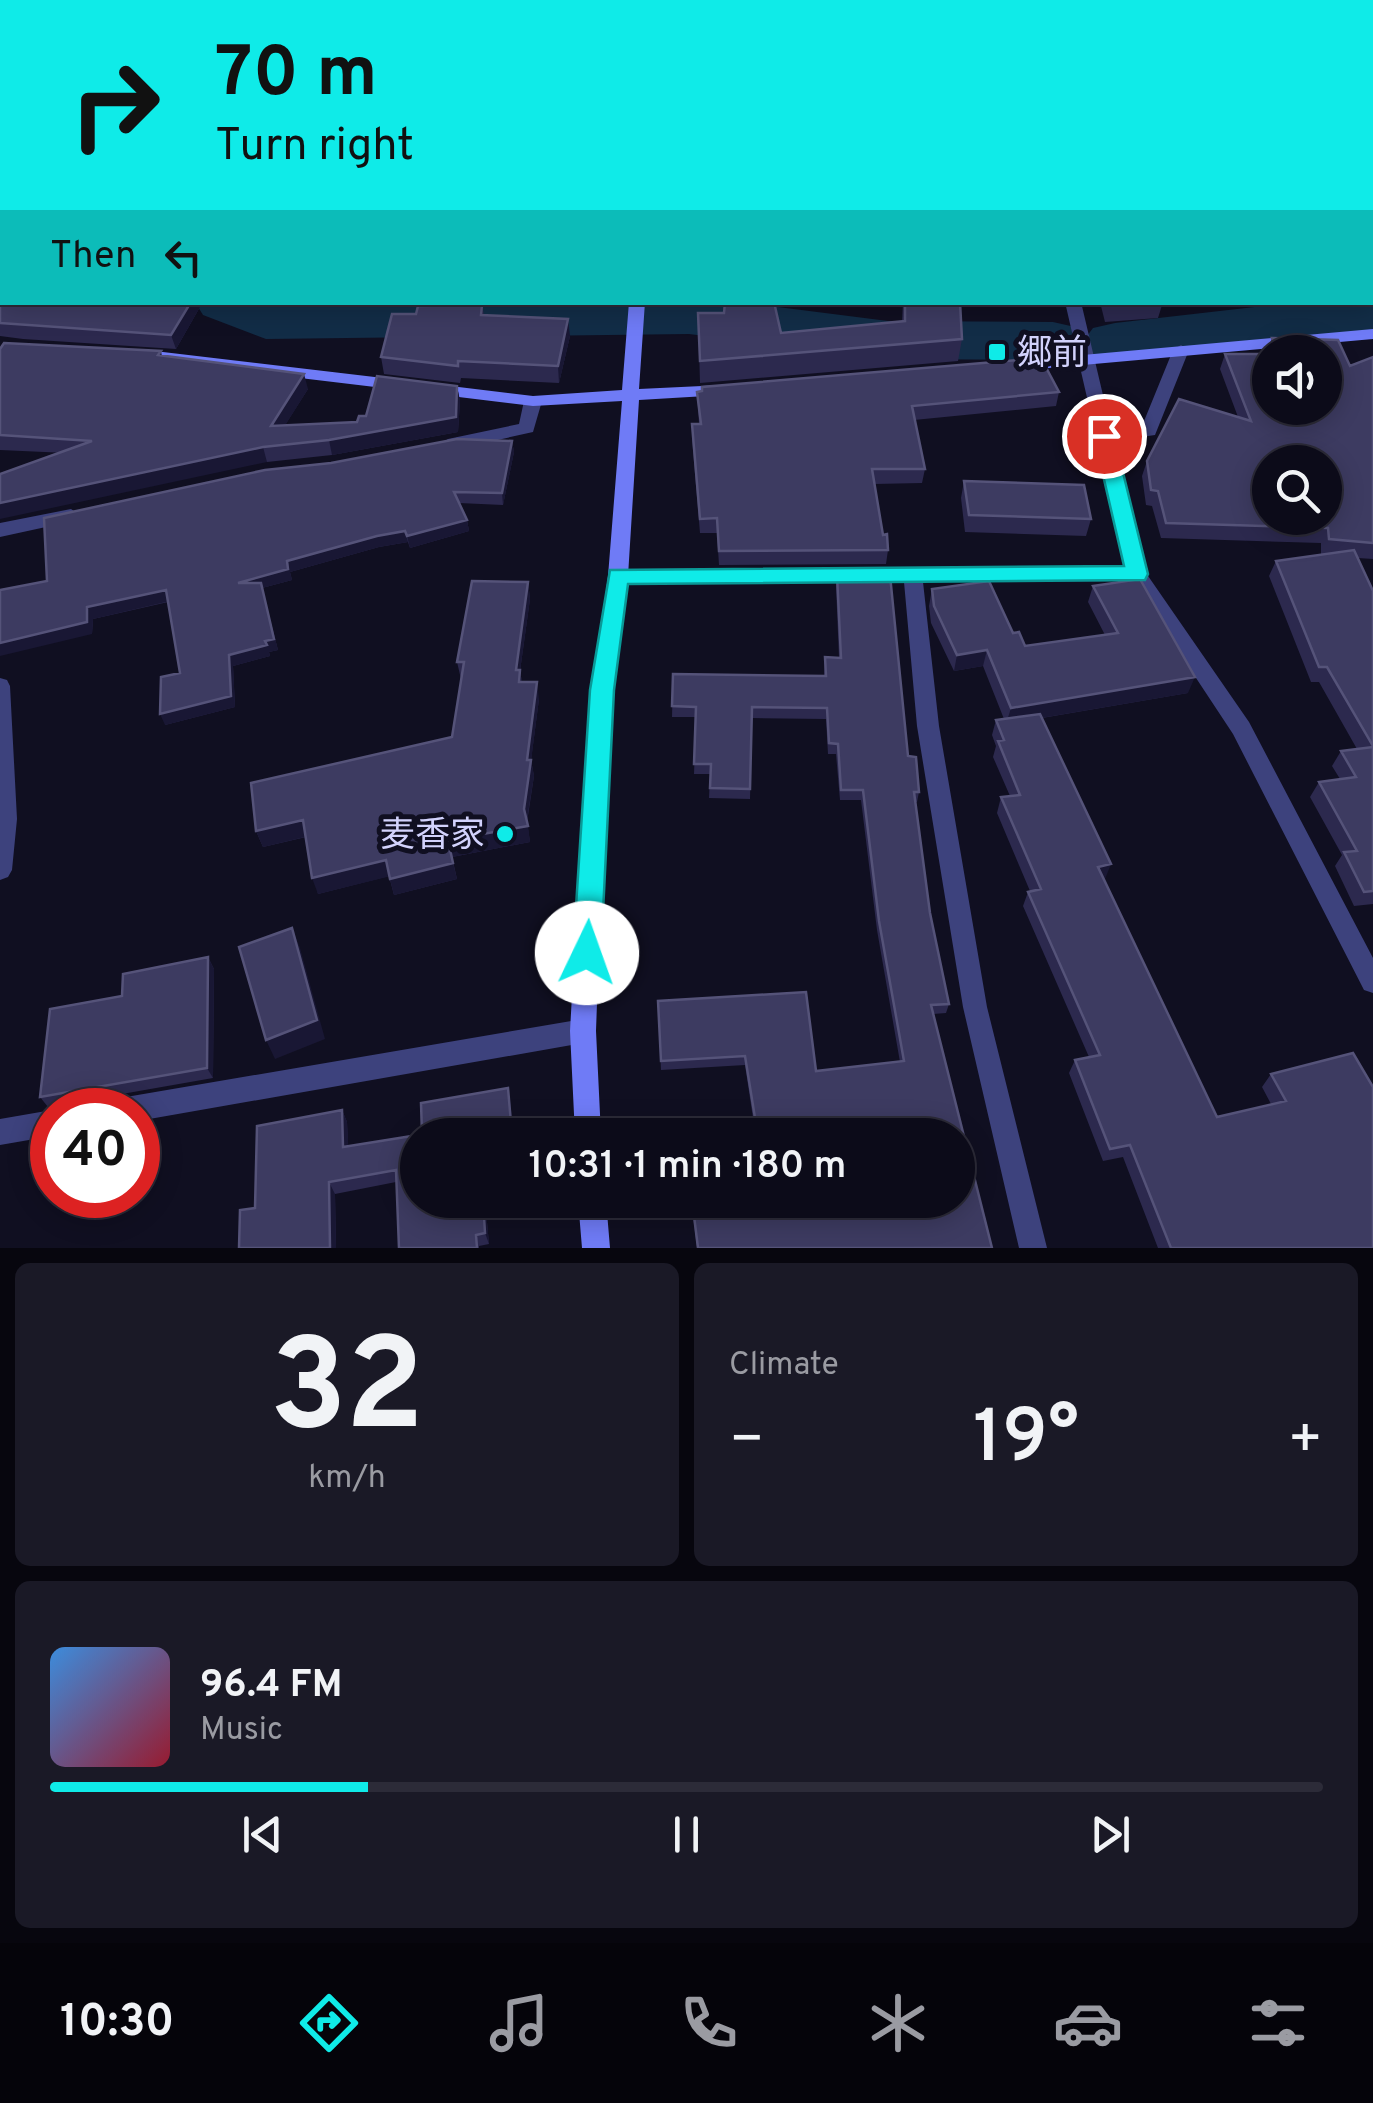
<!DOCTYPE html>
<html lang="en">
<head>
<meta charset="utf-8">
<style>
  body { margin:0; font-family:Overpass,"Noto Sans JP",sans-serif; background:#1a1926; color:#f1f3f6; height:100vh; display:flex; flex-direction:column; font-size:38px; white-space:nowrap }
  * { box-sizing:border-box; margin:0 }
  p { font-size:32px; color:#9a9ba2 }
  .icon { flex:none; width:55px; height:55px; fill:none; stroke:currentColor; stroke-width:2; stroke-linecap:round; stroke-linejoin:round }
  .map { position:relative; height:1248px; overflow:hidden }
  .details { display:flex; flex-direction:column; gap:15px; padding:15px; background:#07060e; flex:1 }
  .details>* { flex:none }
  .top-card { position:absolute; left:0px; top:0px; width:1375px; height:305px; box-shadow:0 5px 25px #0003,0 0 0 2px #2c2b38; background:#0febe8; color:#111; overflow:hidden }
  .buttons { position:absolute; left:1252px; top:335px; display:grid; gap:20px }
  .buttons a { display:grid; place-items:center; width:90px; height:90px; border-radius:50%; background:#0c0b19; box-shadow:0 5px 25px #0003,0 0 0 2px #2c2b38; font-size:50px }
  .speed { position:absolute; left:30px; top:1088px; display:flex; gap:20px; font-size:50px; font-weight:700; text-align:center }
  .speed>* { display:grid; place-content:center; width:130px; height:130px; border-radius:50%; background:#0c0b19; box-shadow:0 5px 25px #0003,0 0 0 2px #2c2b38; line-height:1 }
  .speed .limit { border:15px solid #d22; background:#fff; color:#111 }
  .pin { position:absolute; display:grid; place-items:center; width:85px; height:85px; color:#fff; margin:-42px; border:5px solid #fff; border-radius:50%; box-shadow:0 2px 10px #0007 }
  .me { position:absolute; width:110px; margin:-55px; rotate:3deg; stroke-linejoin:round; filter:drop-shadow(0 0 8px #0008) }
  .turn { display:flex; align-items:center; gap:35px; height:210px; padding:0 50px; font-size:45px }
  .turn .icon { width:130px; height:130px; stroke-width:2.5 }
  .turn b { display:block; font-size:70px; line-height:85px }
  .then { display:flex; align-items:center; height:95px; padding:0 50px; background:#0003; gap:20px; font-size:38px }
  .big { font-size:75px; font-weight:600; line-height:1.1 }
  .details .card { flex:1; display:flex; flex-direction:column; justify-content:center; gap:15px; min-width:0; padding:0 35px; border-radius:15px; background:#1a1926 }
  .details .dial { align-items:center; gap:0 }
  .dial b { font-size:130px; line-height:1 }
  .song { display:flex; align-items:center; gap:30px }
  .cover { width:120px; height:120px; border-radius:15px; background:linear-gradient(135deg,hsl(210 70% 55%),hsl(350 70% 35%)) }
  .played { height:10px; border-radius:5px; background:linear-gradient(90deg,#0febe8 25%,#2c2b38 25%) }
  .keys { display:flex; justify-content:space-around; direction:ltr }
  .heat { display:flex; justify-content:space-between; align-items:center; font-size:55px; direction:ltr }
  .details .tiles { flex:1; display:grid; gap:15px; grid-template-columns:1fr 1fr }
  .card:last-child { grid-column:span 2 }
  .trip { position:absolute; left:400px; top:1118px; width:575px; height:100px; border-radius:50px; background:#0c0b19; box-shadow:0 5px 25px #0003,0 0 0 2px #2c2b38; font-weight:600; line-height:100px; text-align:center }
  .menu { display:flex; height:160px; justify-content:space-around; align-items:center; background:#05040a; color:#9a9ba2 }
  .menu .icon { width:70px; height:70px }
  .menu .selected { color:#0febe8 }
  .menu b { font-size:45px; color:#f1f3f6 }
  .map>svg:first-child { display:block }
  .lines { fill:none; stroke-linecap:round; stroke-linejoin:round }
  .river { fill:#122d47; fill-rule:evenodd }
  .lane { fill:#3d427d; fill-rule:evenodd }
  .street { fill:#3d427d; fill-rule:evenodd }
  .secondary { fill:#6f7bf6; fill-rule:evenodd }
  .wall { fill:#2c294e; fill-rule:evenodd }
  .shaded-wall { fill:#191734 }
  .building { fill:#3d3b61; stroke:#555379; stroke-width:2.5; fill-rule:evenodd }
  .route { fill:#0febe8; stroke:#0a9997; stroke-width:2.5 }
  .poi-dot { fill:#0febe8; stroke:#100f21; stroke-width:4 }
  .labels { text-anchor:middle; stroke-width:10; stroke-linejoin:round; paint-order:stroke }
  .poi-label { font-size:35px; fill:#d2d2fc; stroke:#100f21; text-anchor:start }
</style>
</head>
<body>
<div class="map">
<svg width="1373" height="1248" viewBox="0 0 1373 1248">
  <rect width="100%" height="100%" fill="#100f21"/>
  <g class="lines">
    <path class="river" d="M0 191H2V225H0Z
      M1373 294V332L1115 361 1093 356 1084 343 1075 355 1053 360 888 359 689 334 266 339 203 315 195 302H739L888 321 1053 322 1075 327 1084 340 1093 328 1115 323 1299 302H1372Z"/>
    <path class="lane" d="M0 73H2V81H0Z"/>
    <path class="street" d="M1372 9H1373V17H1372Z
      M2 27V36L0 37V28Z
      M0 177H2V185H0Z
      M1065 302H1081L1111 429 1142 426 1173 350 1181 345 1189 350 1155 435 1114 441 1146 573 1249 722 1373 958V993L1364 990 1233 734 1132 581 923 582 939 726 987 1007 1047 1248H1019L963 1007 917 726 904 582 618 583 608 576 618 569 1126 567Z
      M533 396 542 401 533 432 448 451 439 445 448 439 519 424 524 401Z
      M71 509 80 515 78 520 0 537V523Z
      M0 678 7 680 10 686 17 819 12 870 8 877 0 880Z
      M583 1019 592 1023 596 1031 592 1039 583 1043 138 1121V1110H113L117 1101 126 1097Z
      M52 1110V1136L0 1145V1119Z"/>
    <path class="secondary" d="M658 0H670V2H658Z
      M629 302H645L639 389 723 385 731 390 723 395 639 400 628 576 612 690 603 836 596 1031 601 1135H575L570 1031 581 836 592 690 608 576 622 401 533 406 434 394 426 389 434 384 533 396 622 390Z
      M1373 329V339L1016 371 1008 366 1016 361Z
      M146 350 400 380 408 385 400 390 140 359V351Z
      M578 1200H606L610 1248H582Z"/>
  </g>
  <path class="wall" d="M1302 0H1337L1336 2H1317Z
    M0 246 2 302 200 307 176 349 23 339 0 336Z
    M903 302H960L962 339 958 361 700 383 698 313 781 333 902 321Z
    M1100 302H1163L1158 318 1105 322Z
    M482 305 484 315 570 336 559 383 461 378 460 383 384 374 381 357Z
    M1272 338 1338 340 1350 366 1372 358 1373 355V559L1358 558 1373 591V904L1354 906 1335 866 1342 855 1310 797 1319 782 1340 779 1332 766 1341 751 1357 749 1319 682H1311L1269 576 1276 561 1324 554H1321V543L1161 538 1152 506 1146 505 1142 476 1147 461 1179 399 1238 417 1220 369 1225 354H1266ZM1270 352H1325V408H1270ZM1270 462H1325V518H1270Z
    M0 349 161 351 162 356 308 389 285 425 357 422 366 416 457 386 460 401 458 432 332 455 267 462 0 450Z
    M697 392H1059L1056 406 914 420 925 469 922 483 874 484 883 535 888 550 886 564 719 565 717 533H700L692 438V424H699Z
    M512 441 514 452 503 505 459 503 467 520 469 531 410 548 408 542 379 547 290 572 292 580 262 588 278 650 269 652 270 656 233 666 235 707 165 725 180 673 168 602 93 619 92 634 47 581 331 463Z
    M964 481 1091 519 1086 536 965 532 961 498Z
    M837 575 908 756 919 792 917 802H915L930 913 949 1004 946 1013 933 1014 992 1248H697L691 1200H958V1135H684V1126L753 1118 745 1065 661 1070 658 1001 816 1071 900 1062 877 930 861 800H840L836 754H828L826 719 752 718 750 799 709 798 710 774H694L696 717H672L673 674 824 676 825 657 839 658 836 586Z
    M528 582 530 599 520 671 522 682 539 699 531 760 534 776 527 822 530 842 452 857 457 879 394 895 389 876 318 894 306 837 263 847 256 831 452 737 461 679 457 662Z
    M1093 586 1188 693 1042 718 1104 879 1217 1117 1271 1104 1262 1087 1271 1074 1373 1248H1158L1123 1157 1103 1161 1069 1073 1075 1060 1089 1057 1023 906 1028 892 1030 891 997 813 1001 797 1010 796 993 757 996 746 992 735 996 720 1004 719 983 666 954 671 931 623 929 606 932 589 1013 633 1025 646 1105 635 1088 602Z
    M208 957 214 969 213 1078 48 1107 40 1097Z
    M342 1110 347 1122 348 1146 418 1135V1200H485L489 1244 479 1246V1248H399L396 1182 335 1194 336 1248H239L240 1210 255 1208 257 1126Z"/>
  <path class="shaded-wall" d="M0 0H8V2H2V18L0 20Z
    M191 302H199L200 307 176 349 171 335Z
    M568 319 570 336 559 383 558 366Z
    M304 374 308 389 276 440 271 426Z
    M457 386 460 401 458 432 332 455 329 440Z
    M512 441 514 452 503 505 502 493Z
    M263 447 267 462 0 519V503Z
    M467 520 469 531 410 548 407 536Z
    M405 531 408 542 379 547 290 572 292 580 262 588 278 650 269 652 270 656 233 666 235 707 165 725 160 714 229 655 238 583 287 561 377 536Z
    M528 582 530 599 520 671 523 687 521 699 516 670Z
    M166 590 170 601 93 619 92 634 0 656V643L87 607Z
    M987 650 983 666 954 671 957 655Z
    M1195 677 1188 693 1006 724 1011 708Z
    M537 682 539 699 530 769 531 760 534 776 526 825 524 809 527 760Z
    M303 820 309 836 263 847 256 831Z
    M528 826 530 842 452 857 448 840Z
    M386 860 391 876 318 894 312 878Z
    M453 863 457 879 394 895 390 879Z
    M1111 864 1105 879 1092 882 1098 867Z
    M292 928 300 948 325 1039 275 1059 266 1040Z
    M208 957 214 969 213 1078 207 1068Z
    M508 1088 510 1101 514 1135H512Z
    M342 1110 347 1122 349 1159 343 1147Z
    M329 1182 335 1194 336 1248H330Z
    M483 1200H485L489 1244 485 1233Z"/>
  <path class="building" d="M107 0H594V2H106Z
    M722 0H800L801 2H722Z
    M980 0H1033L1032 2H980Z
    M1105 0H1286V2H1105Z
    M1372 37H1373V123H1372Z
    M0 246 2 247V302H191L171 335 0 323Z
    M725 302H774L781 333 905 321V302H960L962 339 700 361 698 313H724Z
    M482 305 481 315 568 319 558 366 458 361V366L381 357 392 314H416L418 306Z
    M1272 338 1338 340 1350 366 1373 357V543L1329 539 1328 528 1166 523 1158 491 1151 490 1147 461 1179 399 1251 421 1225 354H1270V408H1325V352H1277ZM1270 462H1325V518H1270Z
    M4 343 161 351 158 355 304 374 271 426 357 422 359 416H366L377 376 457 386 456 417 329 440 263 447 0 503V474L92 441 0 435V349Z
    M1041 358 1059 392 912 406 925 469H872L883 535 887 534 888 550 719 551 717 518 700 519 692 424H701L697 392 702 391V387Z
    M457 439 512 441 502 493 454 492 467 520 407 536 405 531 377 536 287 561 288 569 238 583H261L274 639 265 641 267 645 229 655 231 696 160 714 161 677 180 673 166 590 87 607V622L0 643V590L47 581 44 518 265 470 331 463Z
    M964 481 1084 485 1091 519 969 515Z
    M1354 550 1373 591V746L1327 667H1319L1276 561Z
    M837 575H890L908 756 916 757 919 792H914L930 913 949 1004 931 1005 992 1248H698L692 1200H958V1135H685L684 1126 755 1118 745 1056 661 1061 658 1001 806 992 816 1071 904 1061 879 921 863 790H841L838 744 829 743 827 708 752 707 750 789 710 788 711 764H694L696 707 672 706 673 674 826 676 825 657 841 658Z
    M1140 579 1195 677 1011 708 987 650 957 655 934 606 932 589 989 581 1013 633 1019 632 1025 646 1118 633 1093 586Z
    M472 581 528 582 516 670H520L519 682H537L527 760H531L524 809 528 826 448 840 453 863 390 879 386 860 312 878 303 820 256 831 251 783 452 737 464 662H457Z
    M1040 714 1111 864 1098 867 1217 1117 1286 1101 1271 1074 1353 1053 1373 1087V1248H1171L1130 1145 1110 1149 1075 1060 1100 1055 1028 892 1041 889 1001 797 1020 795 998 741 1004 740 996 720Z
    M1373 747V891L1364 892 1344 852 1357 851 1319 782 1356 777 1341 751Z
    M292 928 317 1020 266 1040 239 947Z
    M208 957 207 1068 40 1097 50 1009 122 996 123 974Z
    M508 1088 512 1135H419L422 1134 421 1103Z
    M342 1110 343 1147 418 1135V1200H483L485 1233 476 1235 477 1248H399L396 1170 329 1182 330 1248H239L240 1210 255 1208 257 1126Z"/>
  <path class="route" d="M1104 429 1114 436 1148 574 1145 580 628 584 614 690 601 953 596 962 587 965 577 962 573 953 590 690 610 570 1124 566 1094 436Z"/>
  <g class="poi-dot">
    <rect x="987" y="342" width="20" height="20" rx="5"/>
    <circle cx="505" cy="834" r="10"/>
  </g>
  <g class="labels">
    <g class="poi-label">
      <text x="1017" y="364">郷前</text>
      <text x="485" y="846" text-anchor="end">麦香家</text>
    </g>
  </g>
</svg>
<div class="buttons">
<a><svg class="icon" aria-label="sound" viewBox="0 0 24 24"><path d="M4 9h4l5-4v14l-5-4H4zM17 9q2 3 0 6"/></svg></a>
<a><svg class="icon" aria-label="search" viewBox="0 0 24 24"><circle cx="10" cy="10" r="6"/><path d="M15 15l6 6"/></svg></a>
</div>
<div class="speed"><div class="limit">40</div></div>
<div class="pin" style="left:1104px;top:436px;background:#d93025"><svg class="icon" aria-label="arrive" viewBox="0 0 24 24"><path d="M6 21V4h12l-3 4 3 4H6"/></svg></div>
<svg class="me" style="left:587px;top:953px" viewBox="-20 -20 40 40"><circle r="19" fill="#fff"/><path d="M0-13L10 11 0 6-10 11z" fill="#0febe8"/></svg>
<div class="trip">10:31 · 1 min · 180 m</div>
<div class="top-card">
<div class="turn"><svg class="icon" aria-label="right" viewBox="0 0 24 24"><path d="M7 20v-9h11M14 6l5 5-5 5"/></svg><div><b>70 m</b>Turn right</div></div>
<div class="then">Then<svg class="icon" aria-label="left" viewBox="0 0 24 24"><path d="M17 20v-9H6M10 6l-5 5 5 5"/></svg></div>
</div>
</div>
<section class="details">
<div class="tiles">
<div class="card dial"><b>32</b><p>km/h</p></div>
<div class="card"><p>Climate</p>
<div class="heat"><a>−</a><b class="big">19°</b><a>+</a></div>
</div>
<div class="card">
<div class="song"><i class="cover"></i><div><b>96.4 FM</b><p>Music</p></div></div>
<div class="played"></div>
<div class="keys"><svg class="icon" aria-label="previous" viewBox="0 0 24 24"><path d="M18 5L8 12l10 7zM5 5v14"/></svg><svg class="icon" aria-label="pause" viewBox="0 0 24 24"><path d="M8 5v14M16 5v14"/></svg><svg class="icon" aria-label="next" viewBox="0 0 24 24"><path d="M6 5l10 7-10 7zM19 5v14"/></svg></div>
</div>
</div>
</section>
<nav class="menu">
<b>10:30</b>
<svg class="icon selected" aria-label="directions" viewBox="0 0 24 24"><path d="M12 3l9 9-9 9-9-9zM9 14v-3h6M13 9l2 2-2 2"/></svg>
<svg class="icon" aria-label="music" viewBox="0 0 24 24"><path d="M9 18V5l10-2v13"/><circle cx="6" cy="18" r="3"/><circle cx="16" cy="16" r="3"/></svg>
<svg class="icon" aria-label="phone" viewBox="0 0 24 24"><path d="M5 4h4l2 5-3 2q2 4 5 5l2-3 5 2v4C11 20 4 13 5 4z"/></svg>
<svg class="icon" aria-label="climate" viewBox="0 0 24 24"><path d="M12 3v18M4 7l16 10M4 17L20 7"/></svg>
<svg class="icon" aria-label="car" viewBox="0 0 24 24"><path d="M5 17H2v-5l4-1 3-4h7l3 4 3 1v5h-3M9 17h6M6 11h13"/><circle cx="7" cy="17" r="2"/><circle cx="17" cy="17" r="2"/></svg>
<svg class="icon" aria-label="filters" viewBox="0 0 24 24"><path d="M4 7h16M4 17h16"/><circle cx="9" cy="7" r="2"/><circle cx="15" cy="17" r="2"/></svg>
</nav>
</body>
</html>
